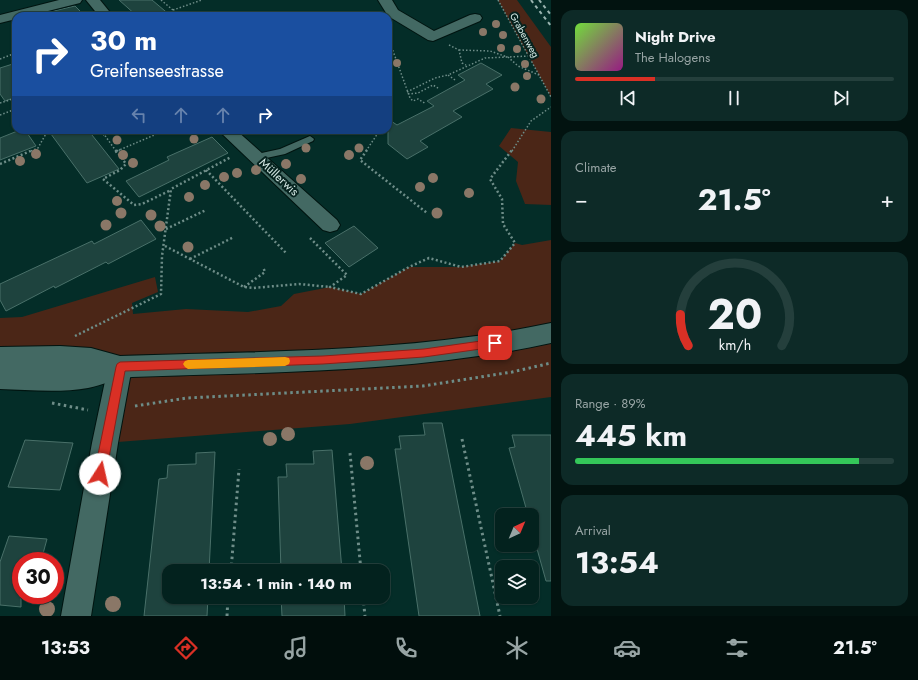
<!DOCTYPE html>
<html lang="en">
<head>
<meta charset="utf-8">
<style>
  body { margin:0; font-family:Jost,sans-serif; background:#0d2a27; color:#f1f3f6; height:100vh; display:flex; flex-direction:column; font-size:15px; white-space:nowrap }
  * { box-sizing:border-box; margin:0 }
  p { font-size:13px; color:#97a4a4 }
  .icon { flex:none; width:22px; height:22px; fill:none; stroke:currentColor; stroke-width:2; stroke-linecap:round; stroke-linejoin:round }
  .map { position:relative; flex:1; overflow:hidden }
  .panel { display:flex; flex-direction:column; gap:10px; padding:10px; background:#021310; width:367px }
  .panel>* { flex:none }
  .top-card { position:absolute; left:12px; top:12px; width:380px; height:122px; border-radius:12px; box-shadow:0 1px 3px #0004,0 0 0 1px #243f3c; background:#1a4fa0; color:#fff; overflow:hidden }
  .needle { width:26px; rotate:44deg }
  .buttons { position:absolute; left:495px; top:508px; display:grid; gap:8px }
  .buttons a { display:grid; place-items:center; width:44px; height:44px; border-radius:8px; background:#03221e; box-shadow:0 1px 3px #0004,0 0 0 1px #243f3c; font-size:20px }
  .speed { position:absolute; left:12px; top:552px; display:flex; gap:8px; font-size:20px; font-weight:700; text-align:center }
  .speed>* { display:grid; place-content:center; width:52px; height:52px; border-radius:50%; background:#03221e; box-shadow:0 1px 3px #0004,0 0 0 1px #243f3c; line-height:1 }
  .speed .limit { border:6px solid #d22; background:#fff; color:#111 }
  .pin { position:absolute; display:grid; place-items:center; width:34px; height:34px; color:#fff; margin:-17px; border-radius:8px; box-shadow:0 2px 6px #0006 }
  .me { position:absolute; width:44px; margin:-22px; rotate:10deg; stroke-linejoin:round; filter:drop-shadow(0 0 3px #0008) }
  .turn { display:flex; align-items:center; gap:14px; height:84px; padding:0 12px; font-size:18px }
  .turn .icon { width:52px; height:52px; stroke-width:2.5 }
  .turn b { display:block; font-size:28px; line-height:34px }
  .lanes { display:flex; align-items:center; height:38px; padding:0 12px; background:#0003; justify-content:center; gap:20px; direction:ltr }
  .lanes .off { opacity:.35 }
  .big { font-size:30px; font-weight:700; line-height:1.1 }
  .panel .widget { flex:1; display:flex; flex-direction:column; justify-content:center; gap:6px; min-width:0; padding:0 14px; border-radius:12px; background:#0d2a27 }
  .panel .dial { align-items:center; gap:0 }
  .dial svg { height:104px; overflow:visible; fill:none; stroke:#243f3c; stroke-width:7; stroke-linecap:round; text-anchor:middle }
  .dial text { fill:#f1f3f6; stroke:none }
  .song { display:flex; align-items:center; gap:12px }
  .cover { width:48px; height:48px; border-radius:6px; background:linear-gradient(135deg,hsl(100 70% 55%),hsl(310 70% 35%)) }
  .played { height:4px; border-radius:2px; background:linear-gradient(90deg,#d93025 25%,#243f3c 25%) }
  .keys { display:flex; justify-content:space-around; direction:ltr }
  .heat { display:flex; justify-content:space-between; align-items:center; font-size:22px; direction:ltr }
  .charge { height:6px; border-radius:3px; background:linear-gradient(90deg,#34c759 89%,#243f3c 0) }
  .trip { position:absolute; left:162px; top:564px; width:228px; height:40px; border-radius:12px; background:#03221e; box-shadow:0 1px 3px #0004,0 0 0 1px #243f3c; font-weight:700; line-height:40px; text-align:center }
  .tabs { display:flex; height:64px; justify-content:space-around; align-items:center; background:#010e0c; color:#97a4a4 }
  .tabs .icon { width:28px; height:28px }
  .tabs .on { color:#d93025 }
  .tabs b { font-size:18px; color:#f1f3f6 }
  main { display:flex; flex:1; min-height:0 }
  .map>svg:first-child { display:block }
  .green { fill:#4b2617 }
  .building { fill:#1e433e; stroke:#497069 }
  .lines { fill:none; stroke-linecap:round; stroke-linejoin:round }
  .service-casing { stroke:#001410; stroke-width:2 }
  .minor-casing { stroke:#001410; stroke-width:2 }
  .tertiary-casing { stroke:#001410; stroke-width:2 }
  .path-far2 { stroke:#6e8d88; stroke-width:1.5; stroke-dasharray:1.5 2; stroke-linecap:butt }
  .path-far1 { stroke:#6e8d88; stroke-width:2.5; stroke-dasharray:2 2.5; stroke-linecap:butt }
  .path { stroke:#6e8d88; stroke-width:3; stroke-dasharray:2.5 3.5; stroke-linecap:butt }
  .service { fill:#436963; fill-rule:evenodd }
  .minor { fill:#436963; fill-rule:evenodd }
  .tertiary { fill:#436963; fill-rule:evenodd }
  .rail { stroke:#9ab4b0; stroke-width:2; stroke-dasharray:3.5 3.5; stroke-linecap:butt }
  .tree { fill:#8a7767 }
  .route { fill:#d93025; stroke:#8d1f18 }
  .slow { fill:#f59e0b }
  .labels { text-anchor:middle; stroke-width:4; stroke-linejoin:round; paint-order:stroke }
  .far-street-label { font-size:10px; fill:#d5e9e5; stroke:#05221e }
  .street-label { font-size:12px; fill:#d5e9e5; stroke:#05221e }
</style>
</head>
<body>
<main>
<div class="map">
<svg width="551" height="616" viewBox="0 0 551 616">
  <rect width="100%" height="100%" fill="#042d28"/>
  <path class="green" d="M498 0H517L551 47V97Z
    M511 128 551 132V205L525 204 516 181 518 162 499 146Z
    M551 240V397L350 424 105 443 120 367 0 358V318L22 317 155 277 158 292 132 303 133 314 186 309 248 312 281 306 294 294 330 287 361 294 409 267H461L500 261 515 243 522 245Z"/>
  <path class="building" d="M119 0H152L171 16H137Z
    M75 6 85 16H47L45 13Z
    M16 63V97L5 101 0 94V68Z
    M481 63 502 75 486 84 493 89 453 111 462 117 420 141 428 147 407 159 388 144V119L397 125 434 106 427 101 465 80 458 75Z
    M20 130H25L36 146 0 160V138Z
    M48 130H88L119 169 87 183Z
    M212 137 228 153 139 197 126 181 169 160 167 157Z
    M141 220 156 239 108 264 106 262 55 288 54 286 6 311 0 300V284L92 241 94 244Z
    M354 226 378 248 349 267 325 243Z
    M423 423H442L480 616H419L395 449H401L399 436 425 435Z
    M512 435H551V581H546L532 531V515H528L509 448 515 447Z
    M25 440 73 443 60 490 8 487Z
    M332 450 342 571H281L278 477H287L286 464H314L313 451Z
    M215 452 209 571H169V597H208L207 616H144L159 479 167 478 168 465 196 464V453Z
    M9 536 47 539 41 561H21V607L0 605V562Z
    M281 597H344L345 616H282Z"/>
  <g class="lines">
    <g class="service-casing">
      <path id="service" d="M310 136 314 139 313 141 285 154 257 160 253 157 257 154 280 149Z"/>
    </g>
    <g class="minor-casing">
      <path id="minor" d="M59 0H82L80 3 28 16H16V19L0 23V15Z
        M86 0H100L113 16H99Z
        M378 0H392L398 10 434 31 470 15 475 14 480 15 482 18 480 21 433 41 428 40 388 16Z
        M218 130H236L337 220 340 225 337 230 330 232 323 230Z
        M120 356 128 359 132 367 118 443 91 616H61L92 443 108 367 112 359Z"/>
    </g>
    <g class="tertiary-casing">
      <path id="tertiary" d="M551 323V343C414 373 272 372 132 377 116 378 103 385 88 388 62 393 27 390 0 389V347L60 346 91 348 120 356C264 351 410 353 551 323Z"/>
    </g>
    <path class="path-far2" d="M161 0 180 16
      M498 0 551 97
      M173 10 202 0
      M388 37 410 98 413 101 418 99 426 104
      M449 45 459 50 462 63 466 65
      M459 50 490 51 507 57
      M529 56 508 57 518 66 539 75
      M0 59 16 53
      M455 80 448 75 485 58 508 57
      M407 92 435 78 448 75
      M408 94 418 93 433 85 438 88
      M0 103 16 98
      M0 115 16 109
      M101 130 116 151
      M103 135 115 130
      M31 151 38 148 48 130
      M117 151 166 130
      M366 151 380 130
      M512 151 531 121 551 107"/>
    <path class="path-far1" d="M116 150 126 164 120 170 103 179 134 205 142 204 171 190
      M367 150 360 160 427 213
      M115 152 120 150
      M0 164 33 150
      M206 170 286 253
      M166 229 206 210
      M310 238 347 275 330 287 361 294 409 267 429 258 461 267 500 261 515 243 503 224 502 199 490 179 512 150
      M165 246 244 287 253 288 299 284 330 287
      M190 259 234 237
      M244 287 265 272 263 267
      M75 336 161 294 162 256 171 189 231 157"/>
    <path class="path" d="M52 403 88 410
      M135 406 187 398 423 386 512 372 551 363
      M462 439 500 616
      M350 453 361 571
      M231 571 239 469
      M363 597 365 616
      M227 616 228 597"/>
    <use href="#service" class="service"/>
    <use href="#minor" class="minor"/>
    <use href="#tertiary" class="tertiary"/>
    <path class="rail" d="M531 0 551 26
      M539 0 551 15"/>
  </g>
  <g class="tree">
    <circle cx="496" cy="24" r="4"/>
    <circle cx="483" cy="32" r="4"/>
    <circle cx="503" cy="35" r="4"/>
    <circle cx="501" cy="48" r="4"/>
    <circle cx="517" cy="49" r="4"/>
    <circle cx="397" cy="63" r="4"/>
    <circle cx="525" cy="64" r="4"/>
    <circle cx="527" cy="76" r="4"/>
    <circle cx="515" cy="87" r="4.5"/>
    <circle cx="541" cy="99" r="4.5"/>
    <circle cx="194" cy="139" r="4.5"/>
    <circle cx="117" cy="140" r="4.5"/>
    <circle cx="306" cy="148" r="4.5"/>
    <circle cx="359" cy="148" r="4.5"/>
    <circle cx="36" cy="154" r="5"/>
    <circle cx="123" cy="155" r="5"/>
    <circle cx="349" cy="155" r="5"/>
    <circle cx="20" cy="161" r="5"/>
    <circle cx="133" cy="163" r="5"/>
    <circle cx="286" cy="164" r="5"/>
    <circle cx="256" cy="170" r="5"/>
    <circle cx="237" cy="173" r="5"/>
    <circle cx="224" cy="177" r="5"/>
    <circle cx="433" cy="178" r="5"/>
    <circle cx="301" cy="179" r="5"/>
    <circle cx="205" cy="185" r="5"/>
    <circle cx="420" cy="187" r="5"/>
    <circle cx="469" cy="193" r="5"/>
    <circle cx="189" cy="197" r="5"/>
    <circle cx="117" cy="201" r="5"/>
    <circle cx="121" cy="213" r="5.5"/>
    <circle cx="437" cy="213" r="5.5"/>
    <circle cx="151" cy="215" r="5.5"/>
    <circle cx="106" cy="225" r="5.5"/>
    <circle cx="160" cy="226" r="5.5"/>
    <circle cx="188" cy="247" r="5.5"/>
    <circle cx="288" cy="434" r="7"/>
    <circle cx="270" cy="439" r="7"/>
    <circle cx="367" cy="463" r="7"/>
    <circle cx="113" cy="604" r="8"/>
    <circle cx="47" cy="609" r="8"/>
  </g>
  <path class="route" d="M495 339 499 340 500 343 499 346 495 347 424 357 323 364 125 371 106 474 104 478 100 480 96 478 94 474 116 367 117 364 120 362 323 356 424 349Z"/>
  <path class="slow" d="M285 357 289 358 290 361 289 364 285 366 188 369 185 367 183 364 185 361 188 360Z"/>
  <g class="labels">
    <g class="far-street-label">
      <text transform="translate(525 35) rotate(61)" y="4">Grabenweg</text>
    </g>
    <g class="street-label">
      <text transform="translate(279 177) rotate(43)" y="4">Müllerwis</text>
    </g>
  </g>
</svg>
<div class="buttons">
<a><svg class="needle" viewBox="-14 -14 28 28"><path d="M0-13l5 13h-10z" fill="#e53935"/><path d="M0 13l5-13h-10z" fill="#97a4a4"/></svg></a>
<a><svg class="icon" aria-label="layers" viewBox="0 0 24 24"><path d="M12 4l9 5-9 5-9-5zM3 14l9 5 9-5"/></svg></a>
</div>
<div class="speed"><div class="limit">30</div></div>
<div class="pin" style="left:495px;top:343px;background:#d93025"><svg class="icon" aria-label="arrive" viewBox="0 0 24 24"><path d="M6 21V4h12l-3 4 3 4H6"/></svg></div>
<svg class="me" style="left:100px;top:474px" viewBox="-20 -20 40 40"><circle r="19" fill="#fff"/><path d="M0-13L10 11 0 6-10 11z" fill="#d93025"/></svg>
<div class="trip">13:54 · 1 min · 140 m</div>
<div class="top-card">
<div class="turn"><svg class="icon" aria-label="right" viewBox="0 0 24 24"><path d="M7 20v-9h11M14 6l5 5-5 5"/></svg><div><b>30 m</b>Greifenseestrasse</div></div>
<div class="lanes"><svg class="icon off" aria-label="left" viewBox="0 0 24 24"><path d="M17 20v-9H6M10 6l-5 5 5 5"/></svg><svg class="icon off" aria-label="ahead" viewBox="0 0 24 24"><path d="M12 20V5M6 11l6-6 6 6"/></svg><svg class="icon off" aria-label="ahead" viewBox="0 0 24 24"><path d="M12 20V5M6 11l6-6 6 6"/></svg><svg class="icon" aria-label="right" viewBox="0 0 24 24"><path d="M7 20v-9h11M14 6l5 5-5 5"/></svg></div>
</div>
</div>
<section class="panel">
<div class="widget">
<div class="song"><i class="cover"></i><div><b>Night Drive</b><p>The Halogens</p></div></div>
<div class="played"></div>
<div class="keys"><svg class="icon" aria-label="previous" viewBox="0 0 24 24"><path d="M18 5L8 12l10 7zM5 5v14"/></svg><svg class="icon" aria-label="pause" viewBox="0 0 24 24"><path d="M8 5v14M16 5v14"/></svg><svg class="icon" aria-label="next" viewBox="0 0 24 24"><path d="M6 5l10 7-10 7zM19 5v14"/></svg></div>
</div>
<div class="widget"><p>Climate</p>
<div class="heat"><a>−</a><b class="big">21.5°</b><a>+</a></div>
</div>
<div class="widget dial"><svg viewBox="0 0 100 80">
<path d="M14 69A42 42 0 1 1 86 69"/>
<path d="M14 69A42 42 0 0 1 8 45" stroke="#d93025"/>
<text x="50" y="56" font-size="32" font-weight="700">20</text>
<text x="50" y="72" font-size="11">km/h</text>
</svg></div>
<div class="widget"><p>Range · 89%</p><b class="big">445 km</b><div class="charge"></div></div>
<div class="widget"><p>Arrival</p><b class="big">13:54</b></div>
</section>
</main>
<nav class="tabs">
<b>13:53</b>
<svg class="icon on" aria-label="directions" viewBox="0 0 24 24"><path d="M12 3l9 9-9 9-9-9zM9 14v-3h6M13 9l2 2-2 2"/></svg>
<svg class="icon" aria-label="music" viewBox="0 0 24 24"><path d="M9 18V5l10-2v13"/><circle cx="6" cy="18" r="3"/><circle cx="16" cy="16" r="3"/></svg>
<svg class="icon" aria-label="phone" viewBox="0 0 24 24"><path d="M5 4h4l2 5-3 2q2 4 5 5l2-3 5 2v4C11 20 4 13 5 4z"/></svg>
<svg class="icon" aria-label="climate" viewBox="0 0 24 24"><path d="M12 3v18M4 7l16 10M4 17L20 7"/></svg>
<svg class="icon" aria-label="car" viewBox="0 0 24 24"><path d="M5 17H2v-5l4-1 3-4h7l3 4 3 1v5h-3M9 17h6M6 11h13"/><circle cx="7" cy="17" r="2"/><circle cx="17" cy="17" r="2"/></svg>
<svg class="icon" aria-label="filters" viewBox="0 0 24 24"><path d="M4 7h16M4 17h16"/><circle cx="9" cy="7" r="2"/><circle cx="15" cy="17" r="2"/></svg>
<b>21.5°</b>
</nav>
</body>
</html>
